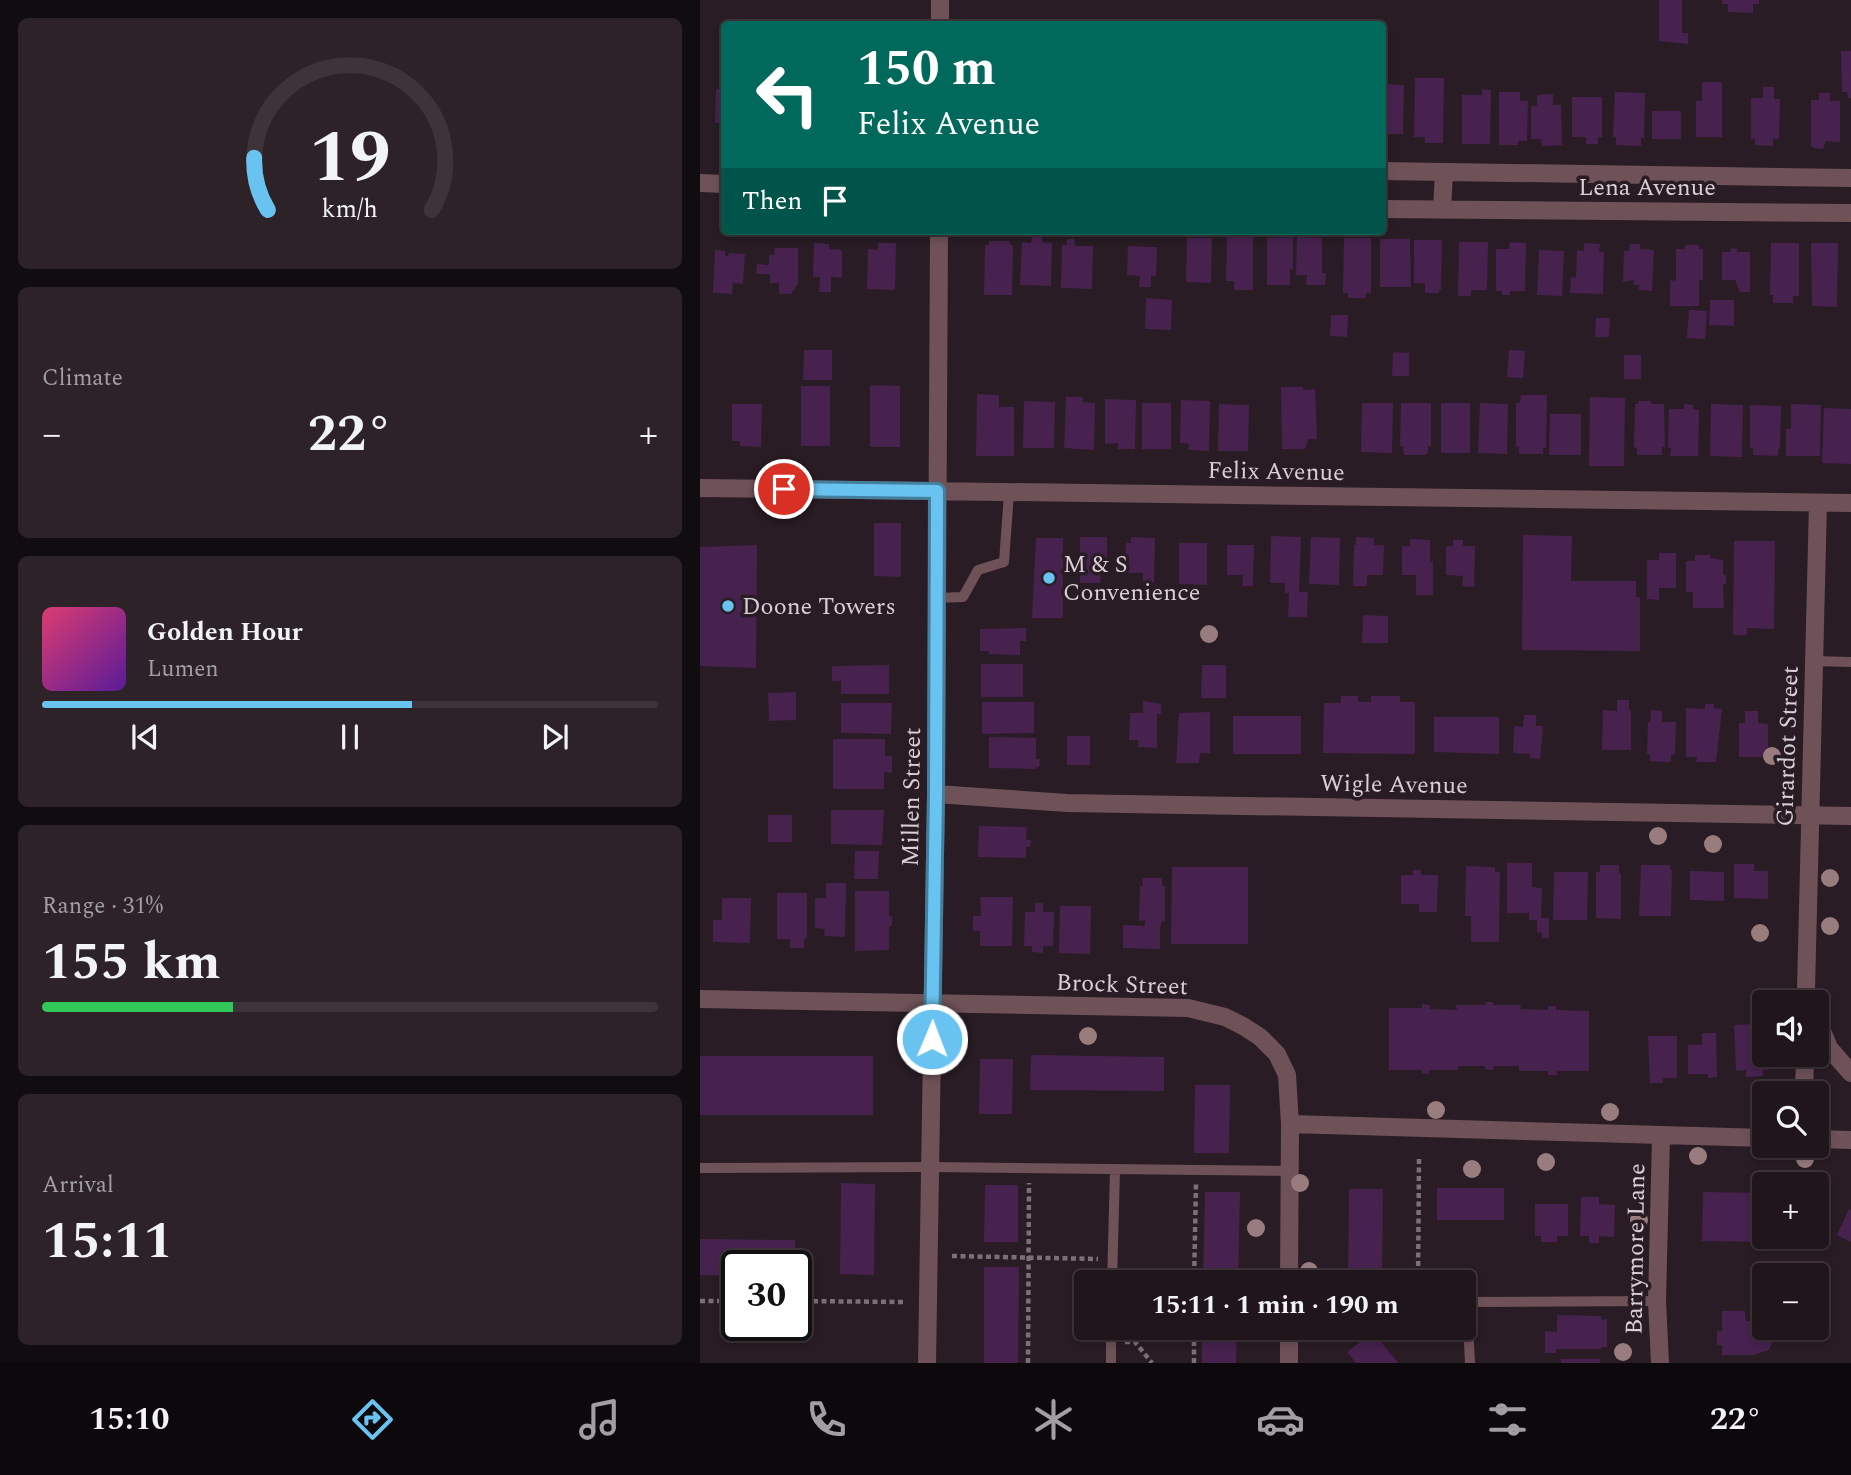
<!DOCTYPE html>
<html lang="en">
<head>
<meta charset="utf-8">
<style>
  body { margin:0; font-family:Spectral,serif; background:#2c2228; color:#f1f3f6; height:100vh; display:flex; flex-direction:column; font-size:26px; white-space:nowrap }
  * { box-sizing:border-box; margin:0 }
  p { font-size:23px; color:#a19fa3 }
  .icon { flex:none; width:38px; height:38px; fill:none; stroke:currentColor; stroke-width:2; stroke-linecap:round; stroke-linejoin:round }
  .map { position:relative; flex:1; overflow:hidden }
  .drawer { display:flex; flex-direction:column; gap:18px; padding:18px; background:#110c0f; width:700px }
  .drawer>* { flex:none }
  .banner { position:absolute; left:21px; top:21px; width:665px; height:214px; border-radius:7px; box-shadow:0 4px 10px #0003,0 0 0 2px #3c343a; background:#00695c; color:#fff; overflow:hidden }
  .tools { position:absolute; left:1052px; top:990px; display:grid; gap:14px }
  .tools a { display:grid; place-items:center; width:77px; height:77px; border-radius:7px; background:#1f151b; box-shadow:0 4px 10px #0003,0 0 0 2px #3c343a; font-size:35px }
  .speed { position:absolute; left:21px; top:1250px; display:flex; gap:14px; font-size:35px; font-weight:700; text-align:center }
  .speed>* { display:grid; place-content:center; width:91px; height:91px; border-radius:50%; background:#1f151b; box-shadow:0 4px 10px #0003,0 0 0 2px #3c343a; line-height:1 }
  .speed .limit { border:4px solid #111; border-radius:10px; background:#fff; color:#111 }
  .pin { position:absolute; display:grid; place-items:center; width:60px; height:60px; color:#fff; margin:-30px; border:4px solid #fff; border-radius:50%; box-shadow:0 2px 7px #0007 }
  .me { position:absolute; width:77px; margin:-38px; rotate:1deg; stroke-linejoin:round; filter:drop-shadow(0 0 5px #0008) }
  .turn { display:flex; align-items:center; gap:24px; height:147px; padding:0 21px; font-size:32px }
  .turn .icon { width:91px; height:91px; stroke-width:2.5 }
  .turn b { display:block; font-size:49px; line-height:60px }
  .then { display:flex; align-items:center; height:66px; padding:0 21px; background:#0003; gap:14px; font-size:26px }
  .big { font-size:52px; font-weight:700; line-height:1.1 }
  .drawer .widget { flex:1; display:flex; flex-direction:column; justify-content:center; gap:10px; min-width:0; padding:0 24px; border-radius:10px; background:#2c2228 }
  .drawer .dial { align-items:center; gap:0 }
  .dial svg { height:182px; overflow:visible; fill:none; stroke:#3c343a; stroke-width:7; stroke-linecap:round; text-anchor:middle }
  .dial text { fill:#f1f3f6; stroke:none }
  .song { display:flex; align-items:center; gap:21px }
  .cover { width:84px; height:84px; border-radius:10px; background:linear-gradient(135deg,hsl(340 70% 55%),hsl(270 70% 35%)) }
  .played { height:7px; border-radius:4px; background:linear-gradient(90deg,#69c3f1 60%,#3c343a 60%) }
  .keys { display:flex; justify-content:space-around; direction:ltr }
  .heat { display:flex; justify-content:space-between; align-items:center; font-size:38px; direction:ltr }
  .charge { height:10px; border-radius:5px; background:linear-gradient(90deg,#34c759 31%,#3c343a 0) }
  .trip { position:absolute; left:374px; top:1270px; width:402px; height:70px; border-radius:7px; background:#1f151b; box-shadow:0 4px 10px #0003,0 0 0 2px #3c343a; font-weight:700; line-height:70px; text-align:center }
  .tabs { display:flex; height:112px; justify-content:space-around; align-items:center; background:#0c080b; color:#a19fa3 }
  .tabs .icon { width:49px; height:49px }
  .tabs .on { color:#69c3f1 }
  .tabs b { font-size:32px; color:#f1f3f6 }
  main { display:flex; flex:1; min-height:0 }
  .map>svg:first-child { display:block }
  .building { fill:#47224f }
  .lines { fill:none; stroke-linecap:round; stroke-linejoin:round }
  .path { stroke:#7b7077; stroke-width:4.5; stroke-dasharray:5 3.5; stroke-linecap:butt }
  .lane { stroke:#6e5258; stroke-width:10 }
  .street { stroke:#6e5258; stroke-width:18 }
  .tree { fill:#997d7e }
  .route-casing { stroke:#447f9d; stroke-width:18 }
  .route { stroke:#69c3f1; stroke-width:12 }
  .poi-dot { fill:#69c3f1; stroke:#291c24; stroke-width:2.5 }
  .labels { text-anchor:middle; stroke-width:7; stroke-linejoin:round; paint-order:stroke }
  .street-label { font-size:24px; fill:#d9d0d5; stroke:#291c24 }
  .poi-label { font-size:24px; fill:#d9d0d5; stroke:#291c24; text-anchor:start }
</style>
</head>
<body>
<main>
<section class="drawer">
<div class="widget dial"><svg viewBox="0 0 100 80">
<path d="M14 69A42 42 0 1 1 86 69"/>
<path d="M14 69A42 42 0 0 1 8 46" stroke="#69c3f1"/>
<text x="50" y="56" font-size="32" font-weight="700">19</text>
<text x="50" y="72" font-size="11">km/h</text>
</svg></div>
<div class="widget"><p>Climate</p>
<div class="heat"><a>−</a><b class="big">22°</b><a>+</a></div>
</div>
<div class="widget">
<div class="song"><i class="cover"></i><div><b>Golden Hour</b><p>Lumen</p></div></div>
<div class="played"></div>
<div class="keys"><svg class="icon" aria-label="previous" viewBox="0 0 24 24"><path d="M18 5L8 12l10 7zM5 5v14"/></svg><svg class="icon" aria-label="pause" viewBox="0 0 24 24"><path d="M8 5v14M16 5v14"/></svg><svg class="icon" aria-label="next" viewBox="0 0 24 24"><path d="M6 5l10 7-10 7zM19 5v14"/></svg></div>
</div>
<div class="widget"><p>Range · 31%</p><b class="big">155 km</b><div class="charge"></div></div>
<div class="widget"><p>Arrival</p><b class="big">15:11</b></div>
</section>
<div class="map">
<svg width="1151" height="1363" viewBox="0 0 1151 1363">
  <rect width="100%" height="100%" fill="#291c24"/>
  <path class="building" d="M959 0H982V33H988V44L959 41Z
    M1022 0H1059V4H1053V13L1028 12V4H1022Z
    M1141 51H1151V98H1148L1147 92H1142Z
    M715 78H744L743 143H725V137H714Z
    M1002 82H1022V137H996V101H1002Z
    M682 84 704 85 703 134H682Z
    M1063 87H1074V99H1080L1079 139H1073V146L1055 145V139H1051V98H1063Z
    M16 89H24V123H15Z
    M782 89 791 90 790 144H762V95H782Z
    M799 92H820V101H828L827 141H818V145H799Z
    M915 92 945 93 944 138H941V146L916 145V137H913Z
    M1119 93H1130V101H1140V142L1126 141 1123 149 1114 148 1111 146V100H1119Z
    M853 94V105H861L862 145 842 146 841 139H831V106H837V95Z
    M872 97H902V137H898V144H886V137H872Z
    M952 111H981V139H952Z
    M332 236H342V242L352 243 351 286 320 285 322 242 331 243Z
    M527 237H553V290H534V281H526Z
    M593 237V269H590V285H567V238Z
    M597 237 622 238V273H626L625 285H606L607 275H596Z
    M487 238H512L511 283 486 282Z
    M644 238H671V293H666V298H648V293H643Z
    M367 239H374L375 246H393L392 289 361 288 362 245H367Z
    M680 239H710L711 287H680Z
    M714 240H742L741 290H739V293H725V283H714Z
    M289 241H310V245H313L312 295H284L285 245H289Z
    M759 242H788L787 290H771V296H758Z
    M810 242 826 243 825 291H810V295H802V291H796V249H809Z
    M114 243 129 244V249L142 250V278L131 277V292H119L120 277H113Z
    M178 243H196L195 290 167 289 168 249 178 250Z
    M884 243 900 244 899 252H904L903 294 870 293 871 277 876 278 877 250 884 251Z
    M1071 243H1099V296H1093V303H1073V295H1070Z
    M1111 243H1138L1137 307 1112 306Z
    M930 244H940V249L954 250 952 291 939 290V285H934V280L923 282 924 251H929Z
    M985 245H999V249H1003V280H999V306H970V280L976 281V249H985Z
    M428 246 457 247 456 276H451V287H439L440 276 427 275Z
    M75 248H98V284L91 294H79V283H70V274H56L57 264 69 265V255H74Z
    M1031 248 1037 249V252H1050V292H1040L1035 280H1022V252H1031Z
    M15 250 25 251V256H28L29 253 45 254 43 284 33 283 32 294 13 293Z
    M839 250 864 251 862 296 837 295Z
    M446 298 472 300 471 330 445 329Z
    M1010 300H1034V326L1009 325Z
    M989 310 1007 311 1005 339 987 338Z
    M631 315H648L647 337 630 336Z
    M896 318H910L909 337H895Z
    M104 350H132V380H103Z
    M809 350 825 351 823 378 807 377Z
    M693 352 709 353V376H692Z
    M924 355H941V379H924Z
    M170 385 200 386V447H170Z
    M101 386H130V446H101Z
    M581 387H603V390L615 389 617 439H608L605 449H582Z
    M277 394 299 395V407H314V456H276Z
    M821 395H847L846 448H843V454H819V447H816V403H820Z
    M366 397H383V402L395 403 394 450 364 448Z
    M890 397 925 398 924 466H889Z
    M405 399 436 400 435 449H418V443L405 444Z
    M481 400 510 401 509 451 488 450 489 444 480 443Z
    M324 401 355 402 354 448H323Z
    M938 401H951V404H964L965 447H962V455H937V448L934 447 935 404H938Z
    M442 403H471V449H442Z
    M662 403H693L692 453 661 452Z
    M701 403H731V446H728V453L725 455H704L703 446H700Z
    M741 403H770V453H741Z
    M780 403 808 404 807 454 778 453Z
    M32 404H62L61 447 40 446V441H32Z
    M519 404 549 405 548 451H518Z
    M984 404 993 405V409L999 410 998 456H970L971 448H968L969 409H984Z
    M1011 404 1043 405 1042 457 1010 456Z
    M1091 404 1121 405 1120 456H1086V429H1091Z
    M1050 405 1081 406 1080 449H1078V456L1053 455V448H1050Z
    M1124 408 1151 409V464L1122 463Z
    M850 414H881V455H849Z
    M174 523H201V577L174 576Z
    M823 535 872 536 871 581H936V597H940V651L822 650Z
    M571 536 601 537 599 592H608L607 617H588L589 593H585V583H570Z
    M380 537H407V571H401L400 583H380Z
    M431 537 455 538 454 583H443V573H425L426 543H431Z
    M611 537 640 538 639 585 609 584Z
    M656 537 674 538V545H684L683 575H667V586H653L654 545H656Z
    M336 538H363V618H332Z
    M710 539 730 540V562L733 561V595H716V575H702V546H710Z
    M753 540H763V546H775L774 587 762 586 763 576 746 575V546H753Z
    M1034 541H1075L1074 629 1047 628V635H1033Z
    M479 543H507V585L479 584Z
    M57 545 56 668 0 666V547Z
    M527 545H554L553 586H542L543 575H527Z
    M959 553H976V588H959V600L947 599V560H959Z
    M995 555H1010V558L1023 560V574L1026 575V584H1023L1024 608H993V592H986V561H995Z
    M663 615 688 616V643H662Z
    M326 628V641H320V655L289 654V651H280V629Z
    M281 664H323V697H281Z
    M189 665V694H141V681H132V666Z
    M502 665H526V698H501Z
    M96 692V720L69 721 68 693Z
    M641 696H658V702H671V696H700V702H715V754L623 753 624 703H641Z
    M917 700H929V710H931V750H902L903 710 917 711Z
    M443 701 461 704V714H457V748L438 747V740H429L430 713H443Z
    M282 702H334V733L282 734Z
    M141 703H192L191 734 141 733Z
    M1005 704H1014V708L1022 709 1016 762H996L997 757H986V708L1005 709Z
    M951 710 962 711V722H976L975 755 971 754V762L950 761V754H947L948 722H950Z
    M1045 711H1058V723L1068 724V757H1039V723H1045Z
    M510 712V753H500L499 763H476L479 713Z
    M824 715H836V726H843L840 759 830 758V754L813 753 814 726 823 727Z
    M533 716H601V754H533Z
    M734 717H799V754L734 752Z
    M367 736H390V765H367Z
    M289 737 336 738V759H340L339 767H336V769L289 768Z
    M133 739H185V756H192V773L184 772V789H133Z
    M131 810H184L182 845 131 844Z
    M68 815H92V842H68Z
    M279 826 327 827 326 840H331L330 847H326V858L278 857Z
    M155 851H179L178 879H154Z
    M807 863H832V887L842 888 841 918H849V938H842V932L837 933V920H829V913H807Z
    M1034 864H1054V871H1068V899L1034 898Z
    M900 865H919V873H921V919L896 918V872H900Z
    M941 865H970V870H972L971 916H939Z
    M766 866 795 867V872H800L799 942H771V916H765Z
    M472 867H548V944H471Z
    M713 870H721V875H738L737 912H719V904H701V875H713Z
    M990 871 1024 872V901L990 900Z
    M854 872H888L887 920H853Z
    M442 878H462V886H465V921H462L460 928V949L423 948V925L445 926V920L439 921 440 886H443Z
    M126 883H146L145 937 124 936 125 929 115 928V898H126Z
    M155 891H189V916H192V926H189V950L155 951Z
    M77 893H107V938L104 939V948H90V939H77Z
    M280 897H313L312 946H280V931H273V916H281Z
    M22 898H51L50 943 13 942V920H22Z
    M335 903H343V912H354L353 946H343V953L332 952V946H324L325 912H335Z
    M360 906H391L390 954 359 953Z
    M786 1002H793V1005H821L820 1009 848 1010V1006H856V1010L889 1011V1071H857V1075H848V1071H819V1066H793V1070L785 1069V1066H758V1070H729V1074L722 1073V1070H689V1008H722V1004L730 1005V1009L757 1010 756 1005H785Z
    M1057 1024V1040H1064V1055H1068L1069 1070H1063V1076L1046 1077V1070L1036 1071 1034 1025Z
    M1002 1033H1016L1017 1077 1008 1078V1074H988V1045H1002Z
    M948 1036H977V1078H963V1083H950Z
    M331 1055 464 1057V1091L330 1090Z
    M0 1056H173V1115H0Z
    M280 1059H313L312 1114H279Z
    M495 1085H530L529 1153H494Z
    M141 1183 175 1184 174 1275 140 1274Z
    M285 1185H318V1242H284Z
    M737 1188H804V1220H737Z
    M649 1189H683L682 1280 648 1279Z
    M505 1192H540L538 1282H503Z
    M1003 1192 1064 1193V1237H1073V1242L1002 1241Z
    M881 1197H899V1204L915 1205 914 1237 899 1236V1243H889V1236H880Z
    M1116 1202H1122L1123 1239H1116Z
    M835 1204H868V1236H857V1242H841V1236H835Z
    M1149 1209 1151 1210V1242L1137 1235Z
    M0 1239 95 1240V1265H37V1276L0 1275Z
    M284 1267H319L318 1363H284Z
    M1022 1311H1045L1046 1321H1053V1333H1061V1335L1070 1337 1072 1343 1069 1350 1053 1355H1022V1345H1017V1331H1022Z
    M857 1315 901 1316V1320L907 1319V1347H901V1349H856V1353H845V1331L857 1332Z
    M502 1328H537L536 1363H502Z
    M673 1332 698 1363H656L647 1352Z
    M861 1359H900V1363H861Z"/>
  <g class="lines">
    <path class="path" d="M252 1256 398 1259
      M494 1283 496 1184
      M718 1283 719 1158
      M0 1301H37
      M96 1301 205 1302
      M425 1342H435L452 1363
      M328 1363 329 1183
      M494 1363V1328"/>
    <path class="lane" d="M237 598 263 597 278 570 304 562 309 493
      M1114 661 1151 662
      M0 1168 230 1167 590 1171
      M412 1283 415 1170
      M765 1302 957 1301
      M767 1302 770 1363
      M411 1363V1328"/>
    <path class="street" d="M240 0V24
      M682 171 1151 178
      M0 183 24 184
      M682 209 1151 213
      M742 210 744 172
      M0 488 1151 503
      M236 794 367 803 1151 816
      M0 999 488 1008 525 1017 543 1026 560 1037 577 1054 587 1075 590 1124 589 1283
      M1111 1003 1106 990 1118 503
      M1116 1016 1129 1048 1151 1073
      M1104 1094 1105 1055
      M590 1124 1064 1138
      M1116 1139 1151 1140
      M227 1363 236 794 239 231
      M589 1363V1328
      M960 1363 957 1301 961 1136"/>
  </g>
  <g class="tree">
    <circle cx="509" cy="634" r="9"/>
    <circle cx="1072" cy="756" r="9"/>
    <circle cx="958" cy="836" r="9"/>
    <circle cx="1013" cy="844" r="9"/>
    <circle cx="1130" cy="878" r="9"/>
    <circle cx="1130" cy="926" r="9"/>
    <circle cx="1060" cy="933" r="9"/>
    <circle cx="388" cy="1036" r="9"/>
    <circle cx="736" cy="1110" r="9"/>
    <circle cx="910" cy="1112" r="9"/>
    <circle cx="998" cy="1156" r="9"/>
    <circle cx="1105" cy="1159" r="9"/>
    <circle cx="846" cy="1162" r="9"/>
    <circle cx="772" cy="1169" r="9"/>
    <circle cx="600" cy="1183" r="9"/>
    <circle cx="939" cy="1220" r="9"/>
    <circle cx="556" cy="1228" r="9"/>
    <circle cx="609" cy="1271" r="9"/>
    <circle cx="923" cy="1352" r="9"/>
  </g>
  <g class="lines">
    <g class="route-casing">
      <path id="route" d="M84 489 237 491 236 794 232 1039"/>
    </g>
    <use href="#route" class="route"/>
  </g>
  <g class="poi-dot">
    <circle cx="349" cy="578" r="7"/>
    <circle cx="28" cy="606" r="7"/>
  </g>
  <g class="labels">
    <g class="street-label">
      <text x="947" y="195">Lena Avenue</text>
      <text transform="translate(576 471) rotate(1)" y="8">Felix Avenue</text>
      <text transform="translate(1087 746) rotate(-88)" y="8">Girardot Street</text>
      <text transform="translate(694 784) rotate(1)" y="8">Wigle Avenue</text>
      <text transform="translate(211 797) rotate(-89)" y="8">Millen Street</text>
      <text transform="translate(422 984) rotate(2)" y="8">Brock Street</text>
      <text transform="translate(935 1249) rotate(-89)" y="8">Barrymore Lane</text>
    </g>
    <g class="poi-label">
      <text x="363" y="572">M &amp; S<tspan x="363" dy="28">Convenience</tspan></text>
      <text x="42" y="614">Doone Towers</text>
    </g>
  </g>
</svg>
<div class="tools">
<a><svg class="icon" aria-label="sound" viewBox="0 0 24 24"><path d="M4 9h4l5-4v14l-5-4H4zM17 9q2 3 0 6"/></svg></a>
<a><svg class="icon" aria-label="search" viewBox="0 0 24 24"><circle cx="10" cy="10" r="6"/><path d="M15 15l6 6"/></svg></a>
<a>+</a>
<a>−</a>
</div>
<div class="speed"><div class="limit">30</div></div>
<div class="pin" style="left:84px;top:489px;background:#d93025"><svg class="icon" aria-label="arrive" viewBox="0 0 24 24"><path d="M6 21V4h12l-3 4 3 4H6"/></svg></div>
<svg class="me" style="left:232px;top:1039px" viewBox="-20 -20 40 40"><circle r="17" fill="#69c3f1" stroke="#fff" stroke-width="3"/><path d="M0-11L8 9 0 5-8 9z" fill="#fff"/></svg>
<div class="trip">15:11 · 1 min · 190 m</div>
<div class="banner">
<div class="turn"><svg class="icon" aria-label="left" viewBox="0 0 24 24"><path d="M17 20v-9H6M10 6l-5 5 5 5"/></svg><div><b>150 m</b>Felix Avenue</div></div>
<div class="then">Then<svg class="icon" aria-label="arrive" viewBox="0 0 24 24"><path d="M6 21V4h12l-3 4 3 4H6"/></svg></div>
</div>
</div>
</main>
<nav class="tabs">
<b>15:10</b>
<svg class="icon on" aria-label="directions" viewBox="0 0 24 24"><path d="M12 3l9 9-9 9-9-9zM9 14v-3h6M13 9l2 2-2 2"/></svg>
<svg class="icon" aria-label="music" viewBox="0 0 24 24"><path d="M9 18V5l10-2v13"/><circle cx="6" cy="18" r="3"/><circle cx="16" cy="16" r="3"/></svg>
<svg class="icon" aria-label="phone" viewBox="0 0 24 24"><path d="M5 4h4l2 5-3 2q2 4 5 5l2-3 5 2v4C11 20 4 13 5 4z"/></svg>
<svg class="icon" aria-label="climate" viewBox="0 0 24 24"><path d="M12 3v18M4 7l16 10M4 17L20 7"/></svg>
<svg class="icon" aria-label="car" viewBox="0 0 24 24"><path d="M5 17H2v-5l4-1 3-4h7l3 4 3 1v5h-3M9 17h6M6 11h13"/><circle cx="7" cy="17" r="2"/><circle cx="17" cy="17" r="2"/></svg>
<svg class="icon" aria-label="filters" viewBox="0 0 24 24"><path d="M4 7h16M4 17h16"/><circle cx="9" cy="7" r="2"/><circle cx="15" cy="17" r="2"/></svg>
<b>22°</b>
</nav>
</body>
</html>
